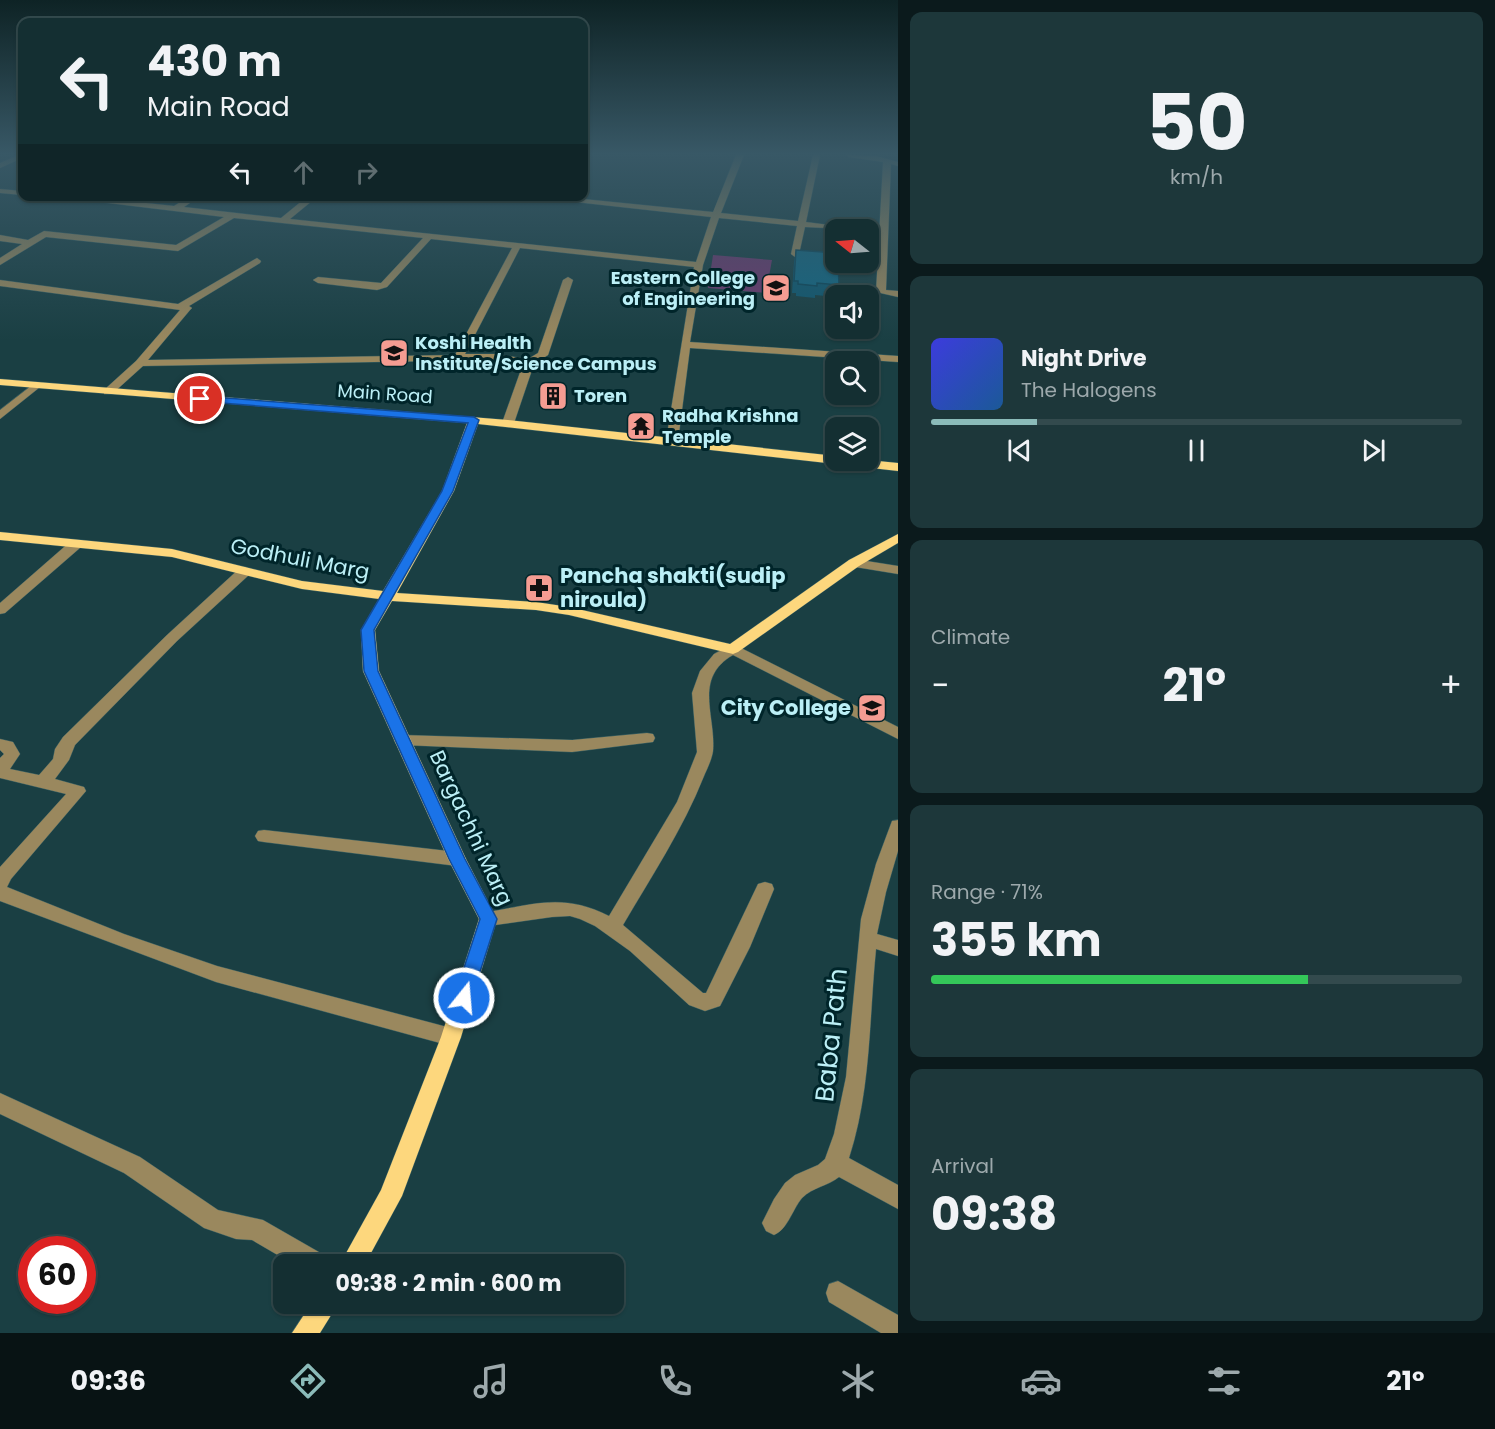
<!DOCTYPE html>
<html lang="en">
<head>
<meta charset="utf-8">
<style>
  body { margin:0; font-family:Poppins,sans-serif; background:#1d373a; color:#f1f3f6; height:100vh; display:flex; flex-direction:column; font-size:22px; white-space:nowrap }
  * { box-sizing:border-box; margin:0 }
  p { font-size:20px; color:#9da9ac }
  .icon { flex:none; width:33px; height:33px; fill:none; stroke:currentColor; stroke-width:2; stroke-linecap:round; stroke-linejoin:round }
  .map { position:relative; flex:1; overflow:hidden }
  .details { display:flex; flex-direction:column; gap:12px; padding:12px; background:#0b1a1c; width:597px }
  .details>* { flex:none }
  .top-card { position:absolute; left:18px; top:18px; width:570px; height:183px; border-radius:12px; box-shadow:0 2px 4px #0004,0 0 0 2px #334a4d; background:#142f32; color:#f1f3f6; overflow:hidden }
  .needle { width:39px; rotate:287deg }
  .controls { position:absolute; left:825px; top:219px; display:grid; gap:12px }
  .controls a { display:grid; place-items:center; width:54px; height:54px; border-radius:12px; background:#142f32; box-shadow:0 2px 4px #0004,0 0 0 2px #334a4d; font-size:30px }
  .speed { position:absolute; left:18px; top:1236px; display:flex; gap:12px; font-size:30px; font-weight:700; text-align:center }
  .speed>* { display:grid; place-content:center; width:78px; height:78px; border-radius:50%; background:#142f32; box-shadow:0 2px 4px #0004,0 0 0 2px #334a4d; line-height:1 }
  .speed .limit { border:9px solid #d22; background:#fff; color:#111 }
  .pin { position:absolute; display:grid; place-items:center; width:51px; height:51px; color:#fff; margin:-26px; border:3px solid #fff; border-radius:50%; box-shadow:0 2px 6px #0007 }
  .me { position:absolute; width:66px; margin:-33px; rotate:17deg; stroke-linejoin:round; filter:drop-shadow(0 0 4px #0008) }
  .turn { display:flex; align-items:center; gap:21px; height:126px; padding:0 30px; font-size:27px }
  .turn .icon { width:78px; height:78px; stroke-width:2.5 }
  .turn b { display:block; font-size:42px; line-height:51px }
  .lanes { display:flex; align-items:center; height:57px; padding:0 30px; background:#0003; justify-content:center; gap:30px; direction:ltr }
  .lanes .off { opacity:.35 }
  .big { font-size:45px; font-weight:700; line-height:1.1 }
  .details .card { flex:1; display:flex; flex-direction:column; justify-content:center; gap:9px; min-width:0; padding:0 21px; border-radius:12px; background:#1d373a }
  .details .dial { align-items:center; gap:0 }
  .dial b { font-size:78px; line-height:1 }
  .song { display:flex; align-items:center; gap:18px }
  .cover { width:72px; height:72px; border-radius:9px; background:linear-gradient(135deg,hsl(240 70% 55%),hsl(210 70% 35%)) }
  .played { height:6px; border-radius:3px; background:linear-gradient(90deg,#8bbbb9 20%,#334a4d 20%) }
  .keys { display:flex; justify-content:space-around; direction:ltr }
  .heat { display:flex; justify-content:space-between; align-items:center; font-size:33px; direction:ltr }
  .charge { height:9px; border-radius:4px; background:linear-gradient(90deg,#34c759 71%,#334a4d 0) }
  .trip { position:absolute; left:273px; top:1254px; width:351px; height:60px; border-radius:12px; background:#142f32; box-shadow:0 2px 4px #0004,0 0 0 2px #334a4d; font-weight:700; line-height:60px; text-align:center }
  .tabs { display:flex; height:96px; justify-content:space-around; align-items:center; background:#081314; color:#9da9ac }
  .tabs .icon { width:42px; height:42px }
  .tabs .selected { color:#8bbbb9 }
  .tabs b { font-size:27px; color:#f1f3f6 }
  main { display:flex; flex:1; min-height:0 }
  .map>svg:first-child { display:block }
  .green { fill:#6d386e }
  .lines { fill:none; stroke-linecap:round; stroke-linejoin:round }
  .minor-casing { stroke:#375f63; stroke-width:1 }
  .major-casing { stroke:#375f63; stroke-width:1 }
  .minor { fill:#9a885e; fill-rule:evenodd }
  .major { fill:#fdd77d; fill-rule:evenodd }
  .wall { fill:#105870 }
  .building { fill:#136682; stroke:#0d475b; stroke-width:1.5 }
  .route { fill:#1a73e8; stroke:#114b97; stroke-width:1.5 }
  .labels { text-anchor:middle; stroke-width:6; stroke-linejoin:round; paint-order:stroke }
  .far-poi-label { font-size:18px; font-weight:bold; fill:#bbeff6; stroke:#00252a; text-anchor:start }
  .far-street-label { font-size:18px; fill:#bbeff6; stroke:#00252a }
  .street-label { font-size:21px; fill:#bbeff6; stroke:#00252a }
  .poi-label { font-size:21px; font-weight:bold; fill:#bbeff6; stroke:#00252a; text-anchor:start }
  .near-street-label { font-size:26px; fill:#bbeff6; stroke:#00252a }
</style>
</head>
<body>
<main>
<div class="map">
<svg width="898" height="1333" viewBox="0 0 898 1333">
  <rect width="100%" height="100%" fill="#1a3f43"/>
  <path class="green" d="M713 255 772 260 766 293 708 288Z"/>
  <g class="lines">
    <g class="minor-casing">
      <path id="minor" d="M19 155H22V158L0 168V163Z
        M736 155H744L721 213 798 221 813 155H820L806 222 868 230 805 227 799 254 795 257 791 254 797 226 719 218 703 265 690 342 898 356V362L690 348 678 441 672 444 666 441 694 267 520 248 465 354H495L528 359 538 353 563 280 568 277 573 280 548 355 534 364 514 423 508 426 502 423 523 364 495 360 143 366 112 394H104V390L136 361 180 310 0 286V280L178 304 257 258 261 261 260 263 189 306 192 308 190 310 148 360 455 355 512 248 431 239 387 287 377 290 318 283 313 280 318 277 381 283 423 238 234 218 178 251 46 237 0 265V258L22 244 0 241V235L28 240 44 231 176 245 224 217 50 196H81L174 206 190 196H200L184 207 281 218 308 196H318L290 219 696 262 711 217 521 196H553L713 212Z
        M846 155 876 156 898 162V166L891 164 886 290 898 291V297L876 292 883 162 849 157Z
        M0 189 22 191V195L0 193Z
        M36 382 40 383V387L0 419V410Z
        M76 540 83 544 81 547 5 613 0 614V603L71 541Z
        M854 559 898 566V574L849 566 847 563 849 560Z
        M245 567 252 571 250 574 177 641 75 745 69 760 55 779 84 787 86 791 11 879 7 887 124 934 217 966 451 1028 458 1031 461 1037 458 1043 451 1046 216 982 0 901V867L66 794 0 778V758L4 754 0 750V739L13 742 20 754 10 769 39 775 53 759 55 749 63 737 167 635 240 568Z
        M733 644 898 727V739L733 655C693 678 716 716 713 751 712 759 707 769 704 776 683 829 651 877 623 925L703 993H706L758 884 765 882 772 884 774 889 750 947 720 1006 705 1011 689 1005 630 951 595 926 580 919 570 916 552 917 488 926 481 924 479 919 481 914 488 912C535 904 564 893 609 916L677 802 697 752 692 693 700 671 714 654Z
        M647 733 653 734 655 738 653 742 572 752 402 745 396 744 394 740 396 736 402 735 572 740Z
        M898 820V851L886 892 877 934 898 940V956L876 949C869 1020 871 1090 849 1158L898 1185V1209L839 1177C828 1186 813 1187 802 1198 792 1210 788 1229 774 1235L766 1231 762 1223 774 1199 785 1183 795 1175 818 1165 825 1159 834 1134 846 1077 861 919 876 864 892 821Z
        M264 830 457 852 463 854 466 859 463 864 457 866 264 842 258 841 255 836 258 831Z
        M0 1093 140 1157 218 1210 263 1220 324 1255 327 1264H293L252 1240 236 1239 204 1228 124 1173 0 1114Z
        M838 1281 898 1315V1333H881L829 1302 826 1293 829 1284Z"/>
    </g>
    <g class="major-casing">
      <path id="major" d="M0 379 508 420 836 456V460H868L898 463V471L478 424 454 491 397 593 536 602 569 607 730 644 849 560 898 534V543L859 566 738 652 733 654 569 615 536 610 392 601 375 630 379 671 466 859 497 919 461 1037 402 1196 365 1264H340L381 1190 441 1037 479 919 448 859 363 671 361 630 379 599 302 589 172 557 0 540V532L172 549 302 581 383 591 442 491 467 423 0 385Z
        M311 1304H338L320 1333H292Z"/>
    </g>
    <use href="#minor" class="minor"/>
    <use href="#major" class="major"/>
  </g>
  <path class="wall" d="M796 250 839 285 836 297 815 295V298L796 296V293H792L794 262Z"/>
  <path class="building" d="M796 250 836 253V262H838L839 285 817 283V286L798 284V281H794Z"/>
  <linearGradient id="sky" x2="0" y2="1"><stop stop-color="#0e2325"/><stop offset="0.45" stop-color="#385866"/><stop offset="1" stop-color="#385866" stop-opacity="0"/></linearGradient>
  <rect width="898" height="341" fill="url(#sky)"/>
  <path class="route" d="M200 396 474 417 479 420 453 491 374 630 378 671 465 859 497 919 470 1003 464 1006 457 1003 454 998 480 919 449 859 364 671 361 630 442 491 468 423 196 401V397Z"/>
  <defs>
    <g id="school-square" transform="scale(1.5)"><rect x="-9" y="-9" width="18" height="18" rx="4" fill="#f59c92" stroke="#00252a"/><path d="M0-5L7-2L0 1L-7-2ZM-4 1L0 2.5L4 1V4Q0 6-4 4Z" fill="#111"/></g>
    <g id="building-square" transform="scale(1.5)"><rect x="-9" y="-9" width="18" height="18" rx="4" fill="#f59c92" stroke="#00252a"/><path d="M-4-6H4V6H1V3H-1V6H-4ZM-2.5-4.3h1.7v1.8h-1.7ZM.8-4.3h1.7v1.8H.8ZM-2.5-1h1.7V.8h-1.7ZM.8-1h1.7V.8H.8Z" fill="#111"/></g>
    <g id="temple-square" transform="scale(1.5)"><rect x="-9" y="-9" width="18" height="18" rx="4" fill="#f59c92" stroke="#00252a"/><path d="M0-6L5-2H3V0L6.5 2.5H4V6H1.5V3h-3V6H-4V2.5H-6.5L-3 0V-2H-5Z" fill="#111"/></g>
    <g id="pharmacy-square" transform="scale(1.5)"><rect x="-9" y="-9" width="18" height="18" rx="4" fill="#f59c92" stroke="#00252a"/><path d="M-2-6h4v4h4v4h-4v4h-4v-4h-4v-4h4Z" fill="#111"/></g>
  </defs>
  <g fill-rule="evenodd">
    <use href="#school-square" x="776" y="288"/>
    <use href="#school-square" x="394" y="353"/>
    <use href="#building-square" x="553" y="396"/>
    <use href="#temple-square" x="641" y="426"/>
    <use href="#pharmacy-square" x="539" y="588"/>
    <use href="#school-square" x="872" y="708"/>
  </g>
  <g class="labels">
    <g class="far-poi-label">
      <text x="755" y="284" text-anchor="end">Eastern College<tspan x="755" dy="21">of Engineering</tspan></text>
      <text x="415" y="349">Koshi Health<tspan x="415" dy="21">Institute/Science Campus</tspan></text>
      <text x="574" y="402">Toren</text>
      <text x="662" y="422">Radha Krishna<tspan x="662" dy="21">Temple</tspan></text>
    </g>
    <g class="far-street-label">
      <text transform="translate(385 394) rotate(4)" y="6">Main Road</text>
    </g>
    <g class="street-label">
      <text transform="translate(300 559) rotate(11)" y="7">Godhuli Marg</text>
      <text transform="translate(471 828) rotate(65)" y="7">Bargachhi Marg</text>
    </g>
    <g class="poi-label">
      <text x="560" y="583">Pancha shakti(sudip<tspan x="560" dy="24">niroula)</tspan></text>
      <text x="851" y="715" text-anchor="end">City College</text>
    </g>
    <g class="near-street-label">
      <text transform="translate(831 1035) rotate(-84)" y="9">Baba Path</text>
    </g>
  </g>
</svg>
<div class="controls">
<a><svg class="needle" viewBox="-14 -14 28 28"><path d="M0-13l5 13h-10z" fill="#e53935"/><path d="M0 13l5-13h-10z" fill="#9da9ac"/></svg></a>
<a><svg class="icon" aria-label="sound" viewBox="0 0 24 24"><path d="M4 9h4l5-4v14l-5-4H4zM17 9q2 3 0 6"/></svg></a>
<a><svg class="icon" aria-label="search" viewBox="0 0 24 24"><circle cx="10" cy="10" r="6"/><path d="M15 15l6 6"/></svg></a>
<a><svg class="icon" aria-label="layers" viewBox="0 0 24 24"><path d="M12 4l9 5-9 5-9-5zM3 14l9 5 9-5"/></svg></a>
</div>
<div class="speed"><div class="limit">60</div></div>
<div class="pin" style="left:200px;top:399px;background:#d93025"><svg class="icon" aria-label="arrive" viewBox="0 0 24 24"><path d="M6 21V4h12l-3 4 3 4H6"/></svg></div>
<svg class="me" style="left:464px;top:998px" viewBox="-20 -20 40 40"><circle r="17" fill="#1a73e8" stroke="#fff" stroke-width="3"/><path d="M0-11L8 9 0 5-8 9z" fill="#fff"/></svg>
<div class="trip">09:38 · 2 min · 600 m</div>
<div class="top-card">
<div class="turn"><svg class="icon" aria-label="left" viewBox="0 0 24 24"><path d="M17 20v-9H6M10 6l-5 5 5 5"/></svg><div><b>430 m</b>Main Road</div></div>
<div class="lanes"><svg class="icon" aria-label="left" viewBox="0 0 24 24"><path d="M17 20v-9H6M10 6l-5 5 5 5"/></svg><svg class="icon off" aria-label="ahead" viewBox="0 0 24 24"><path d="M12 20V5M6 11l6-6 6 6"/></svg><svg class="icon off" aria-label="right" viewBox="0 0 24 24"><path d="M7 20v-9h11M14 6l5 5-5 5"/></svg></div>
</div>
</div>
<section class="details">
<div class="card dial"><b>50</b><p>km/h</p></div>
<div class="card">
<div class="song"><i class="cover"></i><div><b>Night Drive</b><p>The Halogens</p></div></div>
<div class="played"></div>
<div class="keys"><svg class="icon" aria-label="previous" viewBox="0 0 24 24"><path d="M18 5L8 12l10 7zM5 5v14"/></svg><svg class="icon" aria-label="pause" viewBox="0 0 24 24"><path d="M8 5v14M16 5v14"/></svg><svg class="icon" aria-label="next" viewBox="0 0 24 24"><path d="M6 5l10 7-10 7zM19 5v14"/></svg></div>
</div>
<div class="card"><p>Climate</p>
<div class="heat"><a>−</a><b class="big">21°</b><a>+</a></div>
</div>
<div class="card"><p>Range · 71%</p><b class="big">355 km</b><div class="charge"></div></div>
<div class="card"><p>Arrival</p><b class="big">09:38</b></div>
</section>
</main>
<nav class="tabs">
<b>09:36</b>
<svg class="icon selected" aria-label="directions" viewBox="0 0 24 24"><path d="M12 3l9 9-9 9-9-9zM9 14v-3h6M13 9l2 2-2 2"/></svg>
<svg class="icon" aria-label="music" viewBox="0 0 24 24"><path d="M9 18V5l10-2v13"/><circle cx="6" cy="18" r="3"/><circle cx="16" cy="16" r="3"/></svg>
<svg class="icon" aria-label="phone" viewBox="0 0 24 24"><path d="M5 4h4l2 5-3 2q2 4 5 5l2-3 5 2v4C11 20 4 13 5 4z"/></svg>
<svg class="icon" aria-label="climate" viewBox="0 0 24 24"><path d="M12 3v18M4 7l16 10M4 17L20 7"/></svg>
<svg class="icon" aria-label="car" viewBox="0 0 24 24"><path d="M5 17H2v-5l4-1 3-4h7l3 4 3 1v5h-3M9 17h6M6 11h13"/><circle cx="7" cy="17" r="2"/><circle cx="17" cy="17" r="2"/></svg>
<svg class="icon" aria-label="filters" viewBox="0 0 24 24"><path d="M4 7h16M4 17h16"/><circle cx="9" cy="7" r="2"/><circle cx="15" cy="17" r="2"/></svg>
<b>21°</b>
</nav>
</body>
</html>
